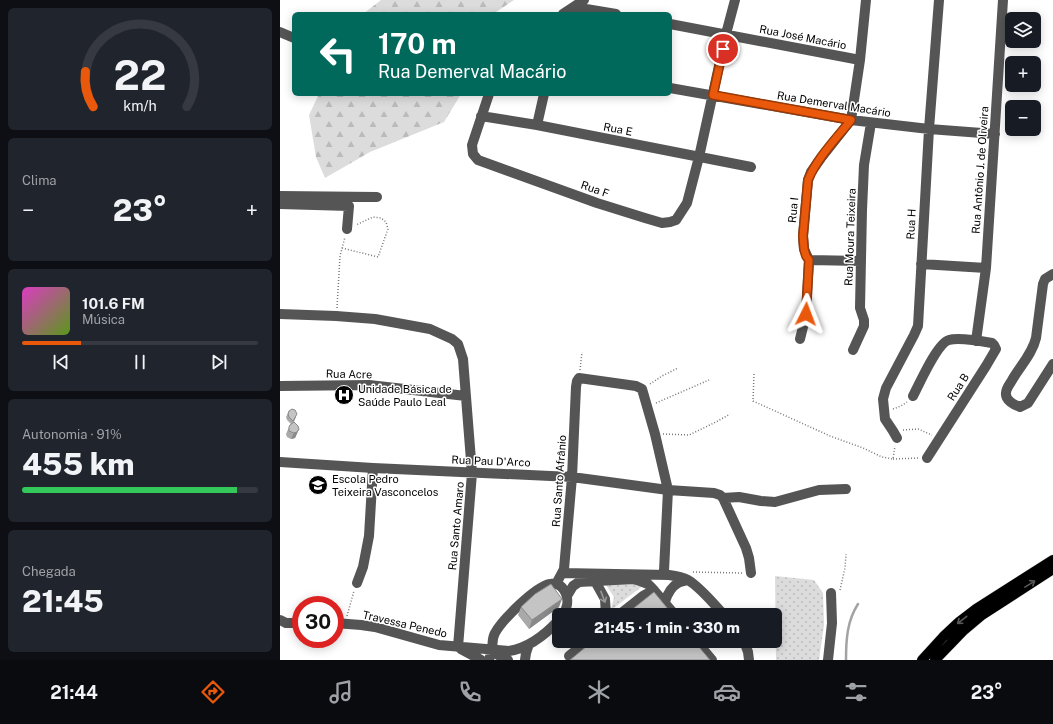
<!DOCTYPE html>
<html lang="pt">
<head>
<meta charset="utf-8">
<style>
  body { margin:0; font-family:"Public Sans",sans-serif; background:#20242c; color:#f1f3f6; height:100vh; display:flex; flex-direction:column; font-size:15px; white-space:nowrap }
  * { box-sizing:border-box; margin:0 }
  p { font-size:13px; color:#9ea1a6 }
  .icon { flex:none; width:22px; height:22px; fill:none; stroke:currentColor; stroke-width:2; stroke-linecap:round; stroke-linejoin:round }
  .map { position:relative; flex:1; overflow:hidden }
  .details { display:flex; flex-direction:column; gap:8px; padding:8px; background:#0d0f14; width:280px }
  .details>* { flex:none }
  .hud { position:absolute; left:12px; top:12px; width:380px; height:84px; border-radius:6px; box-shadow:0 2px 10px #0003; background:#00695c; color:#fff; overflow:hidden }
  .buttons { position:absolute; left:725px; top:12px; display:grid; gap:8px }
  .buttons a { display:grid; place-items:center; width:36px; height:36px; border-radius:6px; background:#171b24; box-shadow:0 2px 10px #0003; font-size:20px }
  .speed { position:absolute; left:12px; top:596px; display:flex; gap:8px; font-size:20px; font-weight:700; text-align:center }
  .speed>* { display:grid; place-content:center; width:52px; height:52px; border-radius:50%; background:#171b24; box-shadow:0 2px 10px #0003; line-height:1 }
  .speed .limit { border:6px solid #d22; background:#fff; color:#111 }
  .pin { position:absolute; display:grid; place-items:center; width:34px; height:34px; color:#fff; margin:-17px; border:2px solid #fff; border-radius:50%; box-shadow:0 1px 4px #0007 }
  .me { position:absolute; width:44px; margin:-22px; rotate:3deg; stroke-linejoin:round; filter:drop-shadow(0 0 3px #0008) }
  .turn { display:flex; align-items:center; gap:14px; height:84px; padding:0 20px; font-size:18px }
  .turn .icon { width:52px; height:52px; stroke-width:2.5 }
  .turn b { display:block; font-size:28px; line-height:34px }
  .big { font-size:30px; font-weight:800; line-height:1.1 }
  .details .card { flex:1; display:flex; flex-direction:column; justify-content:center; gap:6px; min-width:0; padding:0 14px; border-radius:6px; background:#20242c }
  .details .dial { align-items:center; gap:0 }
  .dial svg { height:104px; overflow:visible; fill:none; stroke:#363941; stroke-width:7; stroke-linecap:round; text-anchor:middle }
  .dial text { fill:#f1f3f6; stroke:none }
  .song { display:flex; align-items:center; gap:12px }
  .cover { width:48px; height:48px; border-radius:6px; background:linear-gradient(135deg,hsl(310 70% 55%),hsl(90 70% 35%)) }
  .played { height:4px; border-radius:2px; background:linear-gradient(90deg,#ea580c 25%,#363941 25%) }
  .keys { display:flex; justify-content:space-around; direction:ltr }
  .heat { display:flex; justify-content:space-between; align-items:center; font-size:22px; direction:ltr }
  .charge { height:6px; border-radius:3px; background:linear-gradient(90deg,#34c759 91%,#363941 0) }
  .trip { position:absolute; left:272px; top:608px; width:230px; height:40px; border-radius:6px; background:#171b24; box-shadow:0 2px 10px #0003; font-weight:800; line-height:40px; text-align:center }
  .tabs { display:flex; height:64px; justify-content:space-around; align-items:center; background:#090b0e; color:#9ea1a6 }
  .tabs .icon { width:28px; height:28px }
  .tabs .on { color:#ea580c }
  .tabs b { font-size:18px; color:#f1f3f6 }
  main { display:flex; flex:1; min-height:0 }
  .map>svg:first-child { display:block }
  .grass { fill:url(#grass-dots) }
  .forest { fill:url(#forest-firs) }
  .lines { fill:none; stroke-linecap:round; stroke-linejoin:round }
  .stream { stroke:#a3a3a3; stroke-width:2.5 }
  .major-casing { stroke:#dbdbdb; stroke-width:11 }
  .path { stroke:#777; stroke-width:1.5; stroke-dasharray:1 2; stroke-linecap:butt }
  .minor { stroke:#555; stroke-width:10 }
  .major { stroke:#000; stroke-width:10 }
  .wall { fill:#a9a9a9 }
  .shaded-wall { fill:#898989 }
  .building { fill:#c4c4c4; stroke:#898989 }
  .oneway { stroke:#595959 }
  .oneway2 { stroke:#999 }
  .route-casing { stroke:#983908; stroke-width:10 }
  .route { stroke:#ea580c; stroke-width:7 }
  .labels { text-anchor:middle; stroke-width:3; stroke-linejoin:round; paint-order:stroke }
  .street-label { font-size:11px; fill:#000; stroke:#fff }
  .poi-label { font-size:11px; fill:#000; stroke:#fff; text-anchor:start }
</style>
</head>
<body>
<main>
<section class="details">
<div class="card dial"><svg viewBox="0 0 100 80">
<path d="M14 69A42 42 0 1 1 86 69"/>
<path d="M14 69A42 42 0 0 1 8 42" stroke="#ea580c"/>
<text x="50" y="56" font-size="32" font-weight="700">22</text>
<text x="50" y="72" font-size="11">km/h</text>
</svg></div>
<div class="card"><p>Clima</p>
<div class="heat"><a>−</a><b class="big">23°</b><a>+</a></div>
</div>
<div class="card">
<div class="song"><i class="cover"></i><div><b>101.6 FM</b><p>Música</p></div></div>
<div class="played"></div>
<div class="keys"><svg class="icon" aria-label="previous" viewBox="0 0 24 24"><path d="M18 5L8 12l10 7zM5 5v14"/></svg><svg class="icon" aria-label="pause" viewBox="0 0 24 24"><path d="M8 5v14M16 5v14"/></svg><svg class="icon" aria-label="next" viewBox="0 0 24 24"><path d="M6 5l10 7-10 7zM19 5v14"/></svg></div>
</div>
<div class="card"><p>Autonomia · 91%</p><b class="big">455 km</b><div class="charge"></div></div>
<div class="card"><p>Chegada</p><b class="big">21:45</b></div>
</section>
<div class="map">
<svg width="773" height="660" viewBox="0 0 773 660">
  <defs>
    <pattern id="grass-dots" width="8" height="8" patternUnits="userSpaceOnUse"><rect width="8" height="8" fill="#dcdcdc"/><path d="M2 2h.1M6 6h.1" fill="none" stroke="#bbb" stroke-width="1.8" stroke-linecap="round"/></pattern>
    <pattern id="forest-firs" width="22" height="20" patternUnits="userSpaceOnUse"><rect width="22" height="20" fill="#dcdcdc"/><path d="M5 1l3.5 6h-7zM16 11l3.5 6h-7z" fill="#bbb"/></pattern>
  </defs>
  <rect width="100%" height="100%" fill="#fff"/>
  <path class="grass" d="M495 576 534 580 543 593 544 625 539 660H496Z
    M356 581 364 585 331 610 334 597 324 582Z"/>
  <path class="forest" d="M101 0H234L213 14H83Z
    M39 94H181L164 122 90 152 45 178 36 157 29 115Z"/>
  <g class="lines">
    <path class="stream" d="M566 660C566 640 567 621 578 604"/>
    <g class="major-casing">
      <path id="major" d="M642 660 663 637 679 622 696 609 773 560
        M655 660 683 631 702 615 773 569"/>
    </g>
    <path class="path" d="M62 248 98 257 108 229 106 222 101 218 93 217 76 225
      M57 308 60 256 65 237
      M300 370 302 352
      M474 374 473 401 550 436 583 448 602 457 613 459 615 446
      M370 384 382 376 398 368
      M376 403 429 380
      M613 409 621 406 627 402
      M623 430 638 429 652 435
      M383 434 409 435 436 422 450 414
      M613 459 639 458
      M413 572 462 573
      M560 590 565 568 566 554
      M67 616 74 591"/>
    <path class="minor" d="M294 7 336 14
      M283 14 304 0
      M390 24 580 60
      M0 32 14 38
      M390 88 571 120 649 129 715 134
      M209 94 192 145 193 154 198 160 317 203 365 218 382 223 390 222 396 220 407 203 419 157 446 34 455 0
      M201 116 257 125 471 167
      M257 125 264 94
      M0 196 97 197
      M0 204 69 206 67 229
      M529 260 581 261
      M641 264 706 268
      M773 274 765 279 763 284 756 338C752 355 739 367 731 382 729 385 726 389 726 393 725 400 734 405 740 407L748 403 773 364
      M0 314 56 316 95 319 150 329 172 339 178 344 183 359 192 473 178 647
      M520 339 523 327 526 314 529 260 524 249 523 236 528 180 531 172 541 158 571 120 580 60 586 0
      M696 341 706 268 723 0
      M573 350 584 326V320L580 308 582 210 584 165 591 123
      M0 386 89 385 186 396
      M633 396C639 385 657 343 669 340 678 337 701 341 712 343L714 345 716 349 706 366 647 458
      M617 438 613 431 605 419 603 399 606 388 634 335 638 326 639 308 649 129 659 0
      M0 462 93 468 292 477 388 490 434 493 440 495 443 498 466 548 469 558 471 573
      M443 498 459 497 481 501 495 502 539 490 566 489
      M282 573 389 575C396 576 402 577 408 580 420 587 434 604 444 615
      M315 581 325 599 326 615
      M77 583 83 567 89 536 93 468
      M276 584 284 569 292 477 296 387 297 381 299 378 356 386 362 389 375 434 388 490 384 571
      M287 596 293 586 299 582 353 579 360 581 368 584 372 588 395 615
      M385 602C387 595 391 587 398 583 401 581 405 581 408 580
      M339 615 363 596 374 590
      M0 620 6 623H21
      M55 623 81 625 95 627 159 645 229 651C249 648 266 634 279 620
      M416 641 432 660
      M464 641 468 652 469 660
      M181 649 201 660
      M212 650 218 655 228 660
      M289 656 308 641
      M209 660C210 656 212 652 212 648 213 643 212 638 215 633 222 620 255 587 270 584 278 582 283 587 286 594 289 602 287 608 283 615
      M245 660 246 653 249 644
      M548 660 552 623 551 593"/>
    <use href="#major" class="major"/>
  </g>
  <path class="wall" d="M9 411 16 417 14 422 19 429 15 438 11 439 7 437 6 434 10 425 11 424 7 420 6 417Z
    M241 607H279L249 629 238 615Z"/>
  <path class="shaded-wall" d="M19 429 15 438 11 439 14 433Z
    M282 599 279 607 249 629 252 620Z"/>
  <path class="building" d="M12 409 15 410 17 414 13 421 9 417 8 414 9 411Z
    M14 422 18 426 19 429 17 432 14 433 9 431V427L10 425Z
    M271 584 282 599 252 620 241 607 255 594Z
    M374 592 393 615H345Z
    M313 641H414L430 660H290Z"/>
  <defs><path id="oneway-shaft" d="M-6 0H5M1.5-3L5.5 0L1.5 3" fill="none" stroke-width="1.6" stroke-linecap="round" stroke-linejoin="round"/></defs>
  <g class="oneway">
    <use href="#oneway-shaft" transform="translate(750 584) rotate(-32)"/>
    <use href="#oneway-shaft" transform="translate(682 620) rotate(142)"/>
  </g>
  <use class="oneway2" href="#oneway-shaft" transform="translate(323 597) rotate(70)"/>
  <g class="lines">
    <g class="route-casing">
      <path id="route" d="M443 49 433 95 571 120C556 139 537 158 528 180L523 236 524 249 526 256 529 260 526 314"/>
    </g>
    <use href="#route" class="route"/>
  </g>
  <defs>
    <g id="hospital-disc" transform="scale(1)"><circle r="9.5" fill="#000" stroke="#fff"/><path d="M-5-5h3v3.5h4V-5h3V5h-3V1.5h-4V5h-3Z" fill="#fff"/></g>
    <g id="school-disc" transform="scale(1)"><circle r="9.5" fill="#000" stroke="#fff"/><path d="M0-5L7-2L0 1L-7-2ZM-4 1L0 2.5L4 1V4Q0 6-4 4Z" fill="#fff"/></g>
  </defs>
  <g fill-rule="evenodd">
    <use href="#hospital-disc" x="64" y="395"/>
    <use href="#school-disc" x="38" y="485"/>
  </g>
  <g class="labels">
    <g class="street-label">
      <text transform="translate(523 37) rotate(11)" y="4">Rua José Macário</text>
      <text transform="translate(554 104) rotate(9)" y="4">Rua Demerval Macário</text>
      <text transform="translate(338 129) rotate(11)" y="4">Rua E</text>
      <text transform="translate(700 170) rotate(-86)" y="4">Rua Antônio J. de Oliveira</text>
      <text transform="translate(315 189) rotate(19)" y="4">Rua F</text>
      <text transform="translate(513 210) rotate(-84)" y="4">Rua I</text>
      <text transform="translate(631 224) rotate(-87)" y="4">Rua H</text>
      <text transform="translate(570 237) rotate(-88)" y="4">Rua Moura Teixeira</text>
      <text transform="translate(69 374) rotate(1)" y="4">Rua Acre</text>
      <text transform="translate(678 387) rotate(-57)" y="4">Rua B</text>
      <text transform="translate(211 461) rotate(2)" y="4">Rua Pau D'Arco</text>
      <text transform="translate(279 481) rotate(-86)" y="4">Rua Santo Afrânio</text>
      <text transform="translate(176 526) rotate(-85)" y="4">Rua Santo Amaro</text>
      <text transform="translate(125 624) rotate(13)" y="4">Travessa Penedo</text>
    </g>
    <g class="poi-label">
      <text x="78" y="393">Unidade Básica de<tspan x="78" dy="13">Saúde Paulo Leal</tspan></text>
      <text x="52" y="483">Escola Pedro<tspan x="52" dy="13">Teixeira Vasconcelos</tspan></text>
    </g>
  </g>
</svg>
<div class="buttons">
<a><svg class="icon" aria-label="layers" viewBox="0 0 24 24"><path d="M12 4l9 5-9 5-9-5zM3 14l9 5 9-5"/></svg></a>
<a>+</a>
<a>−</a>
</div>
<div class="speed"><div class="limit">30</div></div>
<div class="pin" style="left:443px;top:49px;background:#d93025"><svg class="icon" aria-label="arrive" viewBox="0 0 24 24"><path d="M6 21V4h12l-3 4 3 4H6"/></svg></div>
<svg class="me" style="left:526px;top:314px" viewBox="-20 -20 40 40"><path d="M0-17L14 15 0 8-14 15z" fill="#ea580c" stroke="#fff" stroke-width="4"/></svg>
<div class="trip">21:45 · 1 min · 330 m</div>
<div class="hud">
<div class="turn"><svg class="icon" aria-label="left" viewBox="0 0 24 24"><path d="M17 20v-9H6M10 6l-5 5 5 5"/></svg><div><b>170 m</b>Rua Demerval Macário</div></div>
</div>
</div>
</main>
<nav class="tabs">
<b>21:44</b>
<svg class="icon on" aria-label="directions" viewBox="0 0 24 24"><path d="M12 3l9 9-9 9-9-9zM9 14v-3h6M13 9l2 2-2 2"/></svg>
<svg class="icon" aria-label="music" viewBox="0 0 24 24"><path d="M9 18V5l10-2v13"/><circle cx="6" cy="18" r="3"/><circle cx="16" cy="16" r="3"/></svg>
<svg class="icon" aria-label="phone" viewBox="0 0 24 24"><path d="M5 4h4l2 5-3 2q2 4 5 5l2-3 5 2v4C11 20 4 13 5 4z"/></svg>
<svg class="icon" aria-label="climate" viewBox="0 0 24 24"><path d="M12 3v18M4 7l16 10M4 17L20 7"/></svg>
<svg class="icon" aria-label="car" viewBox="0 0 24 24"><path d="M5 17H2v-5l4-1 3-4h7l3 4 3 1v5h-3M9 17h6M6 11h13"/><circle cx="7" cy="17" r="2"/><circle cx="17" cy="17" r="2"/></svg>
<svg class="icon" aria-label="filters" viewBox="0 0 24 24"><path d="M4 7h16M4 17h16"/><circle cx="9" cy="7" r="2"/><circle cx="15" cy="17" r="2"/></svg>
<b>23°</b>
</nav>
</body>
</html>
